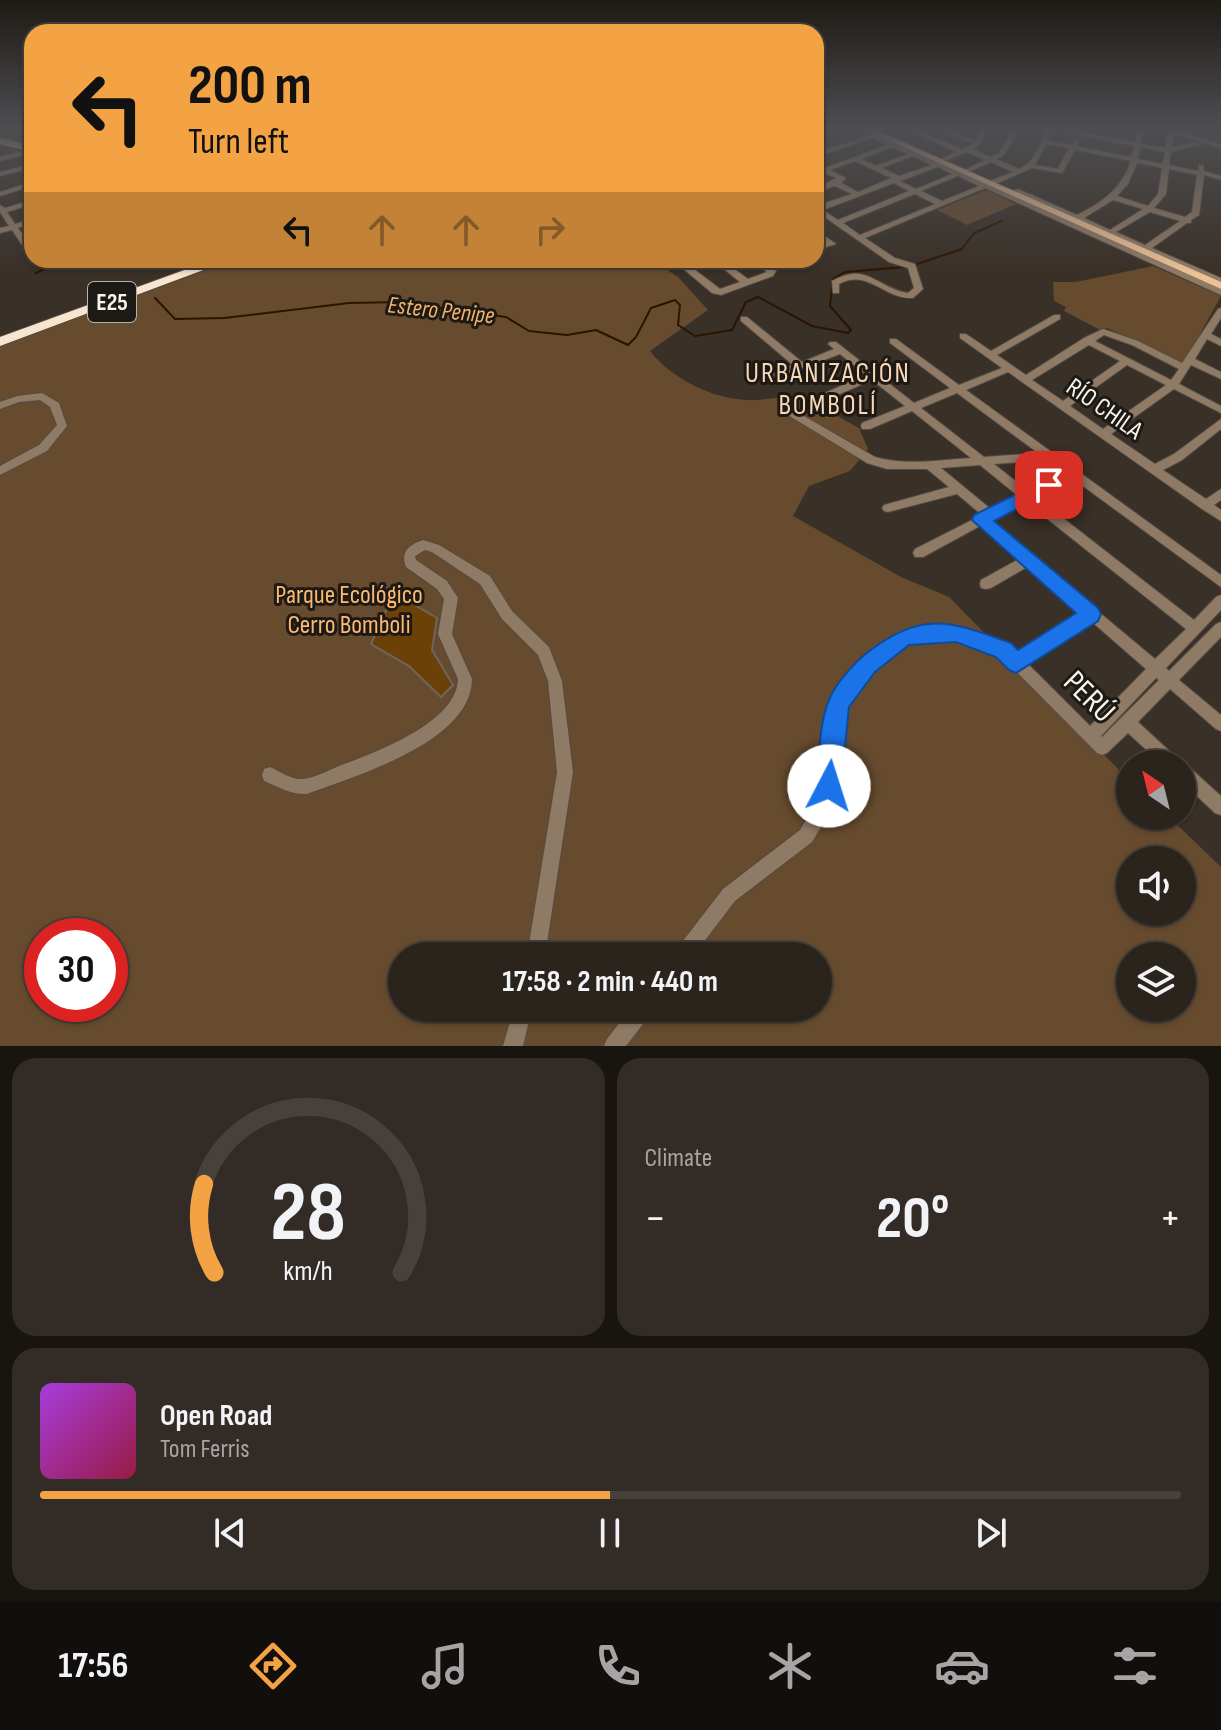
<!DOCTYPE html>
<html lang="en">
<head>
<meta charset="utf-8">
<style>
  body { margin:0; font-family:"Sofia Sans Condensed",sans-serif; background:#332c26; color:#f1f3f6; height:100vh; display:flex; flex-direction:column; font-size:30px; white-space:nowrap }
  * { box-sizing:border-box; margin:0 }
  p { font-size:26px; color:#a6a4a4 }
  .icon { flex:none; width:44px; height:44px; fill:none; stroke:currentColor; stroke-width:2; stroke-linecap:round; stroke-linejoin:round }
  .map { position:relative; height:1046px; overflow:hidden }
  .details { display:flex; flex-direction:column; gap:12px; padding:12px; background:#181410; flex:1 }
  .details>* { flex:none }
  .guide { position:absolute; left:24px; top:24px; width:800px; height:244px; border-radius:24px; box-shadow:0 2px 6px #0004,0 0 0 2px #47413b; background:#f4a344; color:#111; overflow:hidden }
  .needle { width:52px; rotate:325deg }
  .fabs { position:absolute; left:1116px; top:750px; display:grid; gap:16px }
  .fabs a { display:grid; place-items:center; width:80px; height:80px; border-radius:50%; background:#2b241d; box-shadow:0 2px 6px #0004,0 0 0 2px #47413b; font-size:40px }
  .speed { position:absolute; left:24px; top:918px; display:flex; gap:16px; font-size:40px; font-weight:700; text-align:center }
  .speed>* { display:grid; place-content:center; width:104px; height:104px; border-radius:50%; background:#2b241d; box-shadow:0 2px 6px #0004,0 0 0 2px #47413b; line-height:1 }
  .speed .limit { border:12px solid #d22; background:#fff; color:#111 }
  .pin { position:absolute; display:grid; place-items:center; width:68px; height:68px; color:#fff; margin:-34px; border-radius:16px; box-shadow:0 4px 12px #0006 }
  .me { position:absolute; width:88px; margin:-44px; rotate:5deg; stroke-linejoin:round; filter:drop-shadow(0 0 6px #0008) }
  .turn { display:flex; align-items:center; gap:28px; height:168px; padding:0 32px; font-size:36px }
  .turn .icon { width:104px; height:104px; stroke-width:2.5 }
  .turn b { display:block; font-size:56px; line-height:68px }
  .lanes { display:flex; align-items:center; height:76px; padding:0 32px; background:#0003; justify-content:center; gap:40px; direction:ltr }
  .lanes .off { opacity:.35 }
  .big { font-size:60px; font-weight:700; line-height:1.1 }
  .details .card { flex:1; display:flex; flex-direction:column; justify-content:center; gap:12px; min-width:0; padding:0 28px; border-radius:24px; background:#332c26 }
  .details .dial { align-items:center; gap:0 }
  .dial svg { height:208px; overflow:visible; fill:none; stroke:#47413b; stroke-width:7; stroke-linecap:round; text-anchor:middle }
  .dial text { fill:#f1f3f6; stroke:none }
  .song { display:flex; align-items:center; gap:24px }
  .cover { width:96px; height:96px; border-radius:12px; background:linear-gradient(135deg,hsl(280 70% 55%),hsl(340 70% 35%)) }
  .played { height:8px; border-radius:4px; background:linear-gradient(90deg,#f4a344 50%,#47413b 50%) }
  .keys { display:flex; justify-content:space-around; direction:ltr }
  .heat { display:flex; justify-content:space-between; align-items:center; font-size:44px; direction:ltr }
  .details .tiles { flex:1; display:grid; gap:12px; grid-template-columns:1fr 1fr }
  .card:last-child { grid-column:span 2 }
  .trip { position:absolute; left:388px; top:942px; width:444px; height:80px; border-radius:40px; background:#2b241d; box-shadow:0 2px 6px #0004,0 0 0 2px #47413b; font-weight:700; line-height:80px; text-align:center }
  .tab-bar { display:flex; height:128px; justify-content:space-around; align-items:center; background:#110e0c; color:#a6a4a4 }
  .tab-bar .icon { width:56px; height:56px }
  .tab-bar .selected { color:#f4a344 }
  .tab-bar b { font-size:36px; color:#f1f3f6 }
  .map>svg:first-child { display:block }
  .green { fill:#664b2f; fill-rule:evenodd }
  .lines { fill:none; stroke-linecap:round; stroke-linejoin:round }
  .stream { stroke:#2b1500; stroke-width:2 }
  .building { fill:#6b4107; stroke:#70655b; stroke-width:2 }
  .minor-casing { stroke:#544b43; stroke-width:2 }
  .major-casing { stroke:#544b43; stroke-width:2 }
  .highway-casing { stroke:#544b43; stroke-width:2 }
  .minor { fill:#8f7a65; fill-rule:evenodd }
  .major { fill:#ecc196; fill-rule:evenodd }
  .highway { fill:#f9e4d0; fill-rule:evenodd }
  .route { fill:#1a73e8; stroke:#114b97; stroke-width:2 }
  .labels { text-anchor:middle; stroke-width:6; stroke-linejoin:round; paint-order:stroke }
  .shield { fill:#1d1915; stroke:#b7b2ac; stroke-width:2 }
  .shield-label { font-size:24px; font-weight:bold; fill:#f9f3ed }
  .far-water-label { font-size:24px; font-style:italic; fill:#f5b26a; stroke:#1d1915 }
  .street-label { font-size:26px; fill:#f9f3ed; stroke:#1d1915 }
  .park-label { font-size:26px; fill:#fdb971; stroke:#1d1915 }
  .neighbourhood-label { font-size:28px; letter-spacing:2px; fill:#fbd8b5; stroke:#1d1915 }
  .near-street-label { font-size:32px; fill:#f9f3ed; stroke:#1d1915 }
</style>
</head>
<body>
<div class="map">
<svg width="1221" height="1046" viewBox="0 0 1221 1046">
  <rect width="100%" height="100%" fill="#393027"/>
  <path class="green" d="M986 190 1016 204 967 225 937 210Z
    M234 260H652L678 277 708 310 650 351C672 379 711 398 747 400 761 401 777 396 791 398 816 402 837 416 859 428L868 449 850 471 809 486 793 516 901 577 949 597 1130 781V816H1168L1221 867V1046H0V346ZM1130 860H1182V912H1130ZM42 936H110V1004H42ZM402 956H818V1008H402ZM1130 956H1182V1008H1130Z
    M1153 266 1221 296 1183 365 1107 328 1102 331 1064 311 1066 307 1054 301 1053 282H1076Z"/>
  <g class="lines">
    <path class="stream" d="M917 264 962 249 974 233 1002 221
      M36 273 62 260
      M155 298 175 319 224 318 349 303 399 302 506 317 529 331 567 335 596 330 628 345 636 337 651 308 675 300 680 305 678 325 695 336 732 330 746 302 758 297 812 326 848 333 851 330 830 306 833 279 845 272 905 267"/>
  </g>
  <path class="building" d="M394 593 437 618 432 650 453 685 441 697 409 666 371 644Z"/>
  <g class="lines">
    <g class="minor-casing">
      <path id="minor" d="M840 128H848L816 139V135Z
        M853 128H860L985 183 1013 172 991 162 971 171H967V169L985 160 967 152 947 160H943V158L956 152 904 128H912L962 149 973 144 936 128H944L975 141 982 128H988L977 147 973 149 990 157 999 153 1014 128H1020L1004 155 996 159 1019 169C1036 162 1040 142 1047 128H1058L1135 142 1137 128H1143L1141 144 1165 148 1168 131 1160 128H1168L1221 144V148L1205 143 1171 152 1169 165 1198 171 1199 165H1203L1204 171 1221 176V180L1204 175 1199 215 1191 220V223H1187L1152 248 1221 278V284L1011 191 1018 189 1077 215C1103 202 1121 189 1131 161L1075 150 1062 173 1032 168 991 186 1221 289V295L985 188 865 238 895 258 915 264 923 289 913 298C883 299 868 268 839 284V293H833L832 281C868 261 876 288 908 293L914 288 908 268 889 262 816 211V206L852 194 835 186 816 192V188L837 178 823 173 816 175V171L888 145 873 138 816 157V153L868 136ZM1052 130 1134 146 1131 157 1077 146 1079 141 1076 139 1071 145 1048 140ZM1174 133 1198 141 1172 148ZM1046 144 1069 148 1058 169 1035 165ZM893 147 908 154 876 166 861 159ZM1140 147 1165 152 1163 164 1138 159ZM913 156 932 165 899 176 882 168ZM855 161 891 178 858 192 841 183 846 178 830 170ZM1137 163 1162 168 1158 194 1148 206 1117 196 1128 184ZM938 167 952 174 916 189 900 181ZM1169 169 1197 175 1192 212 1185 217 1154 208 1166 194ZM958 176 979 186 942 201 921 191ZM894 183 909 191 838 220 823 210ZM915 194 935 204 860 235 843 223ZM1113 200 1143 209 1110 230 1084 218ZM1150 212 1180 221 1145 245 1116 232Z
        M28 150 31 152 30 153 0 161V157Z
        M32 164V168L0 176V172Z
        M32 182V186L0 196V192Z
        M32 200V204L7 212 15 224 32 219V223L18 228 32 247V255H29L12 230 0 233V228L9 226 0 212V205L5 208Z
        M816 232H819L836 244 816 250V246L825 243 816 237Z
        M673 260H682L720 289 740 282 713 260H722L748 279 767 272 753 260H762L776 271 773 276 721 295 712 293Z
        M1221 308V318L1211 334 1221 339V346L1207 339 1195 359 1221 372V379L1191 365 1179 384 1221 406V413L1174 389 1111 434 1155 464 1174 454 1221 419V429L1182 460 1163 470 1206 499 1221 489V500L1214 505 1221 510V521L1202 509 1008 372 966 390 1221 575V587L1072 478 1036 497 1194 620 1216 597 1221 595V610L1166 668 1169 671 1216 624 1221 622V637L1179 680 1221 715V731L1216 729 1170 689 1138 722 1178 759 1181 764H1162L1128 733 1107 753 1102 755 1097 753 999 654 957 639 943 637 916 639 906 643 872 670 852 693 846 705 841 722 837 786 827 817 812 842 735 901 693 956H673L676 950 723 889 800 830 814 807 821 786 827 722 832 703 842 683 862 660 896 635 915 627 943 625 957 627 1009 646 1018 654 1081 613 1027 567 991 588 986 589 981 588 980 584 981 580 1019 559 980 526 923 557H915L913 553 915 549 982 515 957 494 888 512 884 511 882 508 884 505 949 487 927 469H887L867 463 788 415 789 412H797L875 457C905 466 940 460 971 458L912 411 870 429H862L861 426 862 423 905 406 872 380 817 404H809L808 402 809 400 866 375 840 354 769 381H761V377L793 365 741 321V317H747L802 362 834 349 828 344 830 342H836L914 403 950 388 890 343V339H896L959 385 1002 368 960 338V334H966L991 351 1054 315H1060V319L997 355 1026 375 1084 338 1103 329 1138 341 1182 363 1218 309ZM1104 335 1132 345 1179 369 1171 380 1095 341ZM1089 345 1120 361 1063 401 1032 380ZM1127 365 1166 385 1103 429 1070 406ZM957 393 1038 453 984 457 921 408ZM1047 460 1064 472 1028 491 994 464ZM980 465 1018 496 992 510 941 468ZM1026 502 1186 629 1155 659 990 521ZM1091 621 1146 669 1090 726 1027 663ZM1156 678 1159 680 1102 737 1101 736Z
        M42 393 59 403 67 426 47 451 0 475V466L39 445 57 425 50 407 40 400 19 402 0 409V402L17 396Z
        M423 540 439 545 490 576 512 611 549 647 562 681 573 772 545 956H527L557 772 548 681 538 655 502 619 480 584 432 552 425 550 415 556 416 560 447 581 458 598 452 634 472 679C472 742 355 776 307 794 291 795 279 787 264 781L262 775 264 769 270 767C279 771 289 778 298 779 311 780 327 771 339 766 374 753 457 723 458 679L438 634 444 599 437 589 406 567C400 551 409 545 423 540Z
        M1182 764 1188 766 1221 796V815L1215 813 1182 782Z
        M514 1008H532L523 1046H503Z
        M631 1008H652L650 1015 626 1046H604L607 1039Z"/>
    </g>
    <g class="major-casing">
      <path id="major" d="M861 128H871L1221 282V289Z
        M0 138 32 146V152L0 144Z"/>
    </g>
    <g class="highway-casing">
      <path id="highway" d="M212 260H230L0 346V337Z"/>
    </g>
    <use href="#minor" class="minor"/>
    <use href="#major" class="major"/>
    <use href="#highway" class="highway"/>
  </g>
  <linearGradient id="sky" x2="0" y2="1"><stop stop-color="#1f1a15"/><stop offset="0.47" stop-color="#4e4e52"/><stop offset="1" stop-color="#4e4e52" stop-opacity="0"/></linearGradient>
  <rect width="1221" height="274" fill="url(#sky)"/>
  <path class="route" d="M1049 478 1058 485 1055 489 994 521 1098 608 1101 614 1098 621 1016 673 1009 670 996 657 956 642 909 645 875 672 849 707 841 786 837 794 829 798 821 794 817 786C820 758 818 726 829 700 835 684 854 663 868 652 924 610 950 621 1011 643L1018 650 1076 613 972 520 974 515Z"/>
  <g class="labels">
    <rect class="shield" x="88" y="282" width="48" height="40" rx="6"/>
    <g class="shield-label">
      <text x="112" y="310">E25</text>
    </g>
    <g class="far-water-label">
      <text transform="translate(441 310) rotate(6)" y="8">Estero Penipe</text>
    </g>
    <g class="street-label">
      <text transform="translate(1105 408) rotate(35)" y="9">RÍO CHILA</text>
    </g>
    <g class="park-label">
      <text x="349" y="603">Parque Ecológico<tspan x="349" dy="30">Cerro Bomboli</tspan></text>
    </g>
    <g class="neighbourhood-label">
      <text x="828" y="382">URBANIZACIÓN<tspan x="828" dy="32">BOMBOLÍ</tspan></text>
    </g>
    <g class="near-street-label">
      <text transform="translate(1090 696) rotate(45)" y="11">PERÚ</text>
    </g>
  </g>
</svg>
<div class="fabs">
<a><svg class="needle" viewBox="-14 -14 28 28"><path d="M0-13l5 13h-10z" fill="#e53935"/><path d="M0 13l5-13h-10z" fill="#a6a4a4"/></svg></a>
<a><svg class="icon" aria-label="sound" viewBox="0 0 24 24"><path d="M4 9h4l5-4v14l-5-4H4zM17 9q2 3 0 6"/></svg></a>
<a><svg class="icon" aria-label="layers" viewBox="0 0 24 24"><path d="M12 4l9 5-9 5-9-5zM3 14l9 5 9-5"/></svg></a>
</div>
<div class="speed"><div class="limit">30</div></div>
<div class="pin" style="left:1049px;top:485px;background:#d93025"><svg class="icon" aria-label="arrive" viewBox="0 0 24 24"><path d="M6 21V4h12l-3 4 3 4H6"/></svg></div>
<svg class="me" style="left:829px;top:786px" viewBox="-20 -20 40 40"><circle r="19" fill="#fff"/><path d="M0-13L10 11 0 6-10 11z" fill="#1a73e8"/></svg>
<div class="trip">17:58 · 2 min · 440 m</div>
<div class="guide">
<div class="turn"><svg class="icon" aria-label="left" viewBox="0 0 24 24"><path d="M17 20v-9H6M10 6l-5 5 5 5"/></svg><div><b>200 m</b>Turn left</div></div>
<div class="lanes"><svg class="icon" aria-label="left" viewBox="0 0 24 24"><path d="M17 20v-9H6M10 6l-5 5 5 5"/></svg><svg class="icon off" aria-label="ahead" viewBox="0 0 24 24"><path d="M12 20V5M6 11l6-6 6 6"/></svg><svg class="icon off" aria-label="ahead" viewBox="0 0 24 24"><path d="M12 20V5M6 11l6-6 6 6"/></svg><svg class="icon off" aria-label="right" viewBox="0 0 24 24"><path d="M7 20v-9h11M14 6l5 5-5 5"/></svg></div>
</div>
</div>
<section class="details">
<div class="tiles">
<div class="card dial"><svg viewBox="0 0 100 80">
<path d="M14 69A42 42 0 1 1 86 69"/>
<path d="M14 69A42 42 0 0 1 10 35" stroke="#f4a344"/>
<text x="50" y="56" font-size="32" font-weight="700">28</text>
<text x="50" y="72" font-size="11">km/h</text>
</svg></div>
<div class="card"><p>Climate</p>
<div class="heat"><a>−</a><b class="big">20°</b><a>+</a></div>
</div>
<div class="card">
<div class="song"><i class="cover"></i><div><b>Open Road</b><p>Tom Ferris</p></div></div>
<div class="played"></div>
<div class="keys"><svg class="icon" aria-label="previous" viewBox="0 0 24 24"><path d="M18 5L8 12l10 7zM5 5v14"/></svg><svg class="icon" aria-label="pause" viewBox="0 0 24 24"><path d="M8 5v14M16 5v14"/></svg><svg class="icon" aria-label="next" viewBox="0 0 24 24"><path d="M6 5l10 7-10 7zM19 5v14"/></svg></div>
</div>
</div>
</section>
<nav class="tab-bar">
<b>17:56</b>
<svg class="icon selected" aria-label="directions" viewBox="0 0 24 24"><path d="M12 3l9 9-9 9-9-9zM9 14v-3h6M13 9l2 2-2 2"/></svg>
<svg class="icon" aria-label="music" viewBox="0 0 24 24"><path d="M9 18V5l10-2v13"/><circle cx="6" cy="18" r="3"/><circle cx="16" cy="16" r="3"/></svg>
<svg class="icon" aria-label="phone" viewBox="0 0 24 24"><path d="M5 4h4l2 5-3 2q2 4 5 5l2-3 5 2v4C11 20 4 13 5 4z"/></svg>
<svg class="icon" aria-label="climate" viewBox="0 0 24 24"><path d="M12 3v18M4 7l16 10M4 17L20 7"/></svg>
<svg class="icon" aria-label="car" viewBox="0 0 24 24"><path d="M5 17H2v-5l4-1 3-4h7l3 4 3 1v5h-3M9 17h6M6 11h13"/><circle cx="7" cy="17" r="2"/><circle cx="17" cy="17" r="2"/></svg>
<svg class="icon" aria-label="filters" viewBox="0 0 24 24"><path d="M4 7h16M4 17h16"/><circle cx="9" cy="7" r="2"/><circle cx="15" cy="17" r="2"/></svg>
</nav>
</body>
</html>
